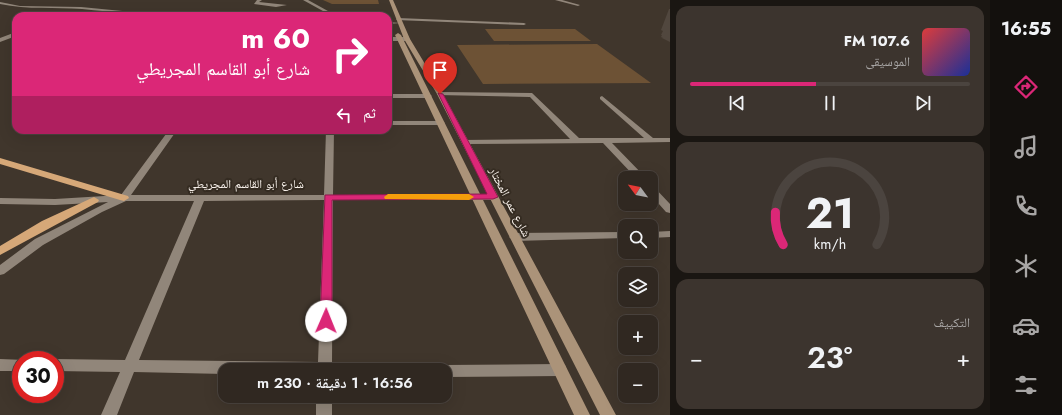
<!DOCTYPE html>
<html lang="ar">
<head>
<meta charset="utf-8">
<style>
  body { margin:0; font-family:Jost,"Noto Naskh Arabic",sans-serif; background:#3c342e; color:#f1f3f6; direction:rtl; height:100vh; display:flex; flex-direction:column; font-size:15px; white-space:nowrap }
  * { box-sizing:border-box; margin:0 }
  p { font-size:13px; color:#a8a6a5 }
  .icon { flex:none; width:22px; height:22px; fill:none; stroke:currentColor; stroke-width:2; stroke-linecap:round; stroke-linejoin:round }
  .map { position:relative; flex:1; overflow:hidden; direction:ltr }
  .panel { display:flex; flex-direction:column; gap:6px; padding:6px; background:#1a1612; width:320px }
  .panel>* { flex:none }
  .hud { position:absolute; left:12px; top:12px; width:380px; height:122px; border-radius:12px; box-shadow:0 4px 16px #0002,0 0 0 1px #4b443f; direction:rtl; background:#db2777; color:#fff; overflow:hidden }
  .needle { width:26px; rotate:302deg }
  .tools { position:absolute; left:618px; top:171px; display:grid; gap:8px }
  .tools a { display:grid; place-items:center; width:40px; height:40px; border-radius:8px; background:#302821; box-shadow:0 4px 16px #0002,0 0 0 1px #4b443f; font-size:20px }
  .speed { position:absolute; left:12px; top:351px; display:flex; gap:8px; font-size:20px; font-weight:700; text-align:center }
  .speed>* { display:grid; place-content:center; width:52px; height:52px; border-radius:50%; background:#302821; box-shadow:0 4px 16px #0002,0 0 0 1px #4b443f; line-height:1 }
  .speed .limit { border:6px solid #d22; background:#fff; color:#111 }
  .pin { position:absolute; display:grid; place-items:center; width:34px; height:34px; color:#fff; margin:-41px -17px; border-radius:50% 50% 50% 0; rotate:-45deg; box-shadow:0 0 4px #0007 }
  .pin .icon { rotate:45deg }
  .me { position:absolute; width:44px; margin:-22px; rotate:1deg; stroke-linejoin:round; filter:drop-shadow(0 0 3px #0008) }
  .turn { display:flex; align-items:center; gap:14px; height:84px; padding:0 16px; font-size:18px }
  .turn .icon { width:52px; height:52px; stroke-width:2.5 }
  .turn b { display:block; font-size:28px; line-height:34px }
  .then { display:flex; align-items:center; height:38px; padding:0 16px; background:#0003; gap:8px; font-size:15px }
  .big { font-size:30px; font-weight:600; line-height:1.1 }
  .panel .tile { flex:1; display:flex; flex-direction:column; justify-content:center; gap:6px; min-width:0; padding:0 14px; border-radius:12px; background:#3c342e }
  .panel .dial { align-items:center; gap:0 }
  .dial svg { height:104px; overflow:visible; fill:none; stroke:#4b443f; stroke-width:7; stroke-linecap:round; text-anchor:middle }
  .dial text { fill:#f1f3f6; stroke:none }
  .song { display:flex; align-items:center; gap:12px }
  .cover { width:48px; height:48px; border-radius:6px; background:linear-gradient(135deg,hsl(0 70% 55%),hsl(230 70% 35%)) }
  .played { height:4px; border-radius:2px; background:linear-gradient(90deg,#db2777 45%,#4b443f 45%) }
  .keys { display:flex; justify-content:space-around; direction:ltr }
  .heat { display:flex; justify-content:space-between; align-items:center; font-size:22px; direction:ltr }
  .trip { position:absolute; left:218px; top:363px; width:234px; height:40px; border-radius:12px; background:#302821; box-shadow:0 4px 16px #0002,0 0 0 1px #4b443f; font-weight:600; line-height:40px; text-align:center; direction:rtl }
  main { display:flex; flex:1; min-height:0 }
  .dock { display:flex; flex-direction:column; width:72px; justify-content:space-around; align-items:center; background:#13100d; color:#a8a6a5 }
  .dock .icon { width:28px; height:28px }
  .dock .on { color:#db2777 }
  .dock b { font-size:18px; color:#f1f3f6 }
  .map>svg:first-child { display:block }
  .green { fill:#6d5235 }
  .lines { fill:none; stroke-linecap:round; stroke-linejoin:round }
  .minor { fill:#91867a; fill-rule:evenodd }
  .tertiary { fill:#91867a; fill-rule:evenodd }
  .secondary { fill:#ab9379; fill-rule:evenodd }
  .trunk { fill:#d6a878; fill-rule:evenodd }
  .wall { fill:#51473e }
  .route { fill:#db2777; stroke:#8e194d }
  .slow { fill:#f59e0b }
  .labels { text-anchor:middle; stroke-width:4; stroke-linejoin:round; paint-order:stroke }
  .street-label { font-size:12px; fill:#faf3ed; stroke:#352c22 }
</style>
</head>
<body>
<main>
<nav class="dock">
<b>16:55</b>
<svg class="icon on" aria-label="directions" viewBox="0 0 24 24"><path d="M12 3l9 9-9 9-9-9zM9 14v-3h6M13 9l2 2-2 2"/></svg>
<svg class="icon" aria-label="music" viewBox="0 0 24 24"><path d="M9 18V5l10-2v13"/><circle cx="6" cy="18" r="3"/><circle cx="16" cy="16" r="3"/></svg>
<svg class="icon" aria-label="phone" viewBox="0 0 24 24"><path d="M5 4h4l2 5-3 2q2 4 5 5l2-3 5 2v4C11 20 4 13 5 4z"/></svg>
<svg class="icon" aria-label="climate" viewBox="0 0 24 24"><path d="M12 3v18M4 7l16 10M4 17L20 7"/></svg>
<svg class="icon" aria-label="car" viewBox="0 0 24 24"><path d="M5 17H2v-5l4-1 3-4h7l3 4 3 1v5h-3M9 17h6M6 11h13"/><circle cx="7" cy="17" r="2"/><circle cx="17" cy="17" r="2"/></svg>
<svg class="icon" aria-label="filters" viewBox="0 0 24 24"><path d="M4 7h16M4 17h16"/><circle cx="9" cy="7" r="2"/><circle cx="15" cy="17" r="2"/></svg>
</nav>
<section class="panel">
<div class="tile">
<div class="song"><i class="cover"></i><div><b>107.6 FM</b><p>الموسيقى</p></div></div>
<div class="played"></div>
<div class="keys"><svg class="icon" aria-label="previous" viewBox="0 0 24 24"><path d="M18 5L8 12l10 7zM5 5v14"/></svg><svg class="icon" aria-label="pause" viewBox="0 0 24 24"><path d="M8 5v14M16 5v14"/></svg><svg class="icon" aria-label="next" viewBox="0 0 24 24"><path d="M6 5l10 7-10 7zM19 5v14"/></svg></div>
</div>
<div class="tile dial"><svg viewBox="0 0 100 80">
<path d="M14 69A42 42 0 1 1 86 69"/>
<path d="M14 69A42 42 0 0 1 8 44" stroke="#db2777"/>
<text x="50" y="56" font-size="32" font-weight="700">21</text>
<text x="50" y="72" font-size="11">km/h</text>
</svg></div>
<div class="tile"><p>التكييف</p>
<div class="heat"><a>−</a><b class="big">23°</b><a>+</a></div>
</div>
</section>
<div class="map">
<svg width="670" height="415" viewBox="0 0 670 415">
  <rect width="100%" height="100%" fill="#40362c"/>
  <path class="green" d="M323 0H378L379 4H332Z
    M485 29H575L591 41H494Z
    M597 44 651 83 483 84 457 45Z"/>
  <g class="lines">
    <path class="minor" d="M257 0H262L259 2 287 5 276 7 254 4Z
      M555 0H562L580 5 578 6Z
      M0 2 20 6 81 7 174 16C144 16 113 12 82 9 55 7 28 10 0 4Z
      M398 18 524 23 526 24 524 25 396 20Z
      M16 32V36L0 42V38Z
      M440 92 532 93 579 138H644L600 99V97L602 96 653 138H670V142L612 143 646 178H636L603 143 465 144H462V140L570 139 530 97 438 95 437 94Z
      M388 94H429L432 96 429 98H388Z
      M388 121H441L445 123 441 125H388Z
      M169 130H177L131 195H324L326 130H334L333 195H496L498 197 493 200H333L332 363 406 364 411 365 413 370H225V374L134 372 117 415H101L120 372 55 371V360H51L55 359 125 360 194 201H126L102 212 43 245 4 274 0 275V265L35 239 108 202 55 205 0 204V198L55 199 121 195ZM324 200 318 362 139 360 204 201Z
      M651 186 654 187 670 204V213L666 212 651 195Z
      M670 231V237L651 238V232Z
      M625 232V238L514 241 509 237 514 233Z
      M0 359 25 360H21V371H0Z
      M560 364 565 365 567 370 565 375 560 376 445 377V370H438L440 366 445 365Z
      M316 396H332V415H316Z"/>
    <path class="tertiary" d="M303 0H308L337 16H332Z
      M388 22 401 23 388 24Z
      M388 37H407L410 39 407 41H388Z"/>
    <path class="secondary" d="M389 0H393L410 39 443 94 616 415H600L437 94 404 39Z
      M398 33 401 35 590 415H574L395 35Z"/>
    <path class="trunk" d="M0 158 128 196 129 198 124 201 120 200 0 164Z
      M94 197 99 200 98 202 0 255V246L42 221Z"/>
  </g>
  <path class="wall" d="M669 9H670V42L662 38H663L661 37 662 35H661L663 31 661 30Z"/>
  <path class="route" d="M438 93 443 94 498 197 493 199 332 200V321L330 324H321L320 321 325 195 487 194Z"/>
  <path class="slow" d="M388 194H469L474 197 469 200 385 199 384 197Z"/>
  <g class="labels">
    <g class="street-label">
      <text x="246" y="188">شارع أبو القاسم المجريطي</text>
      <text transform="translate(510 202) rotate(63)" y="4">شارع عمر المختار</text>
    </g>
  </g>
</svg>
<div class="tools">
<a><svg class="needle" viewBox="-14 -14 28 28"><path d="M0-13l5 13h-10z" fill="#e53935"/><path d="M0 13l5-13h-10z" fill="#a8a6a5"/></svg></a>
<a><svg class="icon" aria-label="search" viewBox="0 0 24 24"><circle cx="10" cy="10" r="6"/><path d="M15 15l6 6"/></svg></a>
<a><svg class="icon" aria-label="layers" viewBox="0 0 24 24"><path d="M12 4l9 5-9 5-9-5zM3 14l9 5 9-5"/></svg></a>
<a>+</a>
<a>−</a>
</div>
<div class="speed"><div class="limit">30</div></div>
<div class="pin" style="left:440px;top:94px;background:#d93025"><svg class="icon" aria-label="arrive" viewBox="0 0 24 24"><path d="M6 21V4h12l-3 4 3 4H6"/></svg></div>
<svg class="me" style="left:326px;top:321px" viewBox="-20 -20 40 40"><circle r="19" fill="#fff"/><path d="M0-13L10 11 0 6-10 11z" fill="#db2777"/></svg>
<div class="trip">16:56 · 1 دقيقة · 230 m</div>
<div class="hud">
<div class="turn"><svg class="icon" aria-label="right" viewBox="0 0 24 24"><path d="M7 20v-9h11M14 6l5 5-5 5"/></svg><div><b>60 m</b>شارع أبو القاسم المجريطي</div></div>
<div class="then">ثم<svg class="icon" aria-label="left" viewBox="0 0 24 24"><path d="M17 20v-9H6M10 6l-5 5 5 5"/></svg></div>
</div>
</div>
</main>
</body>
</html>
